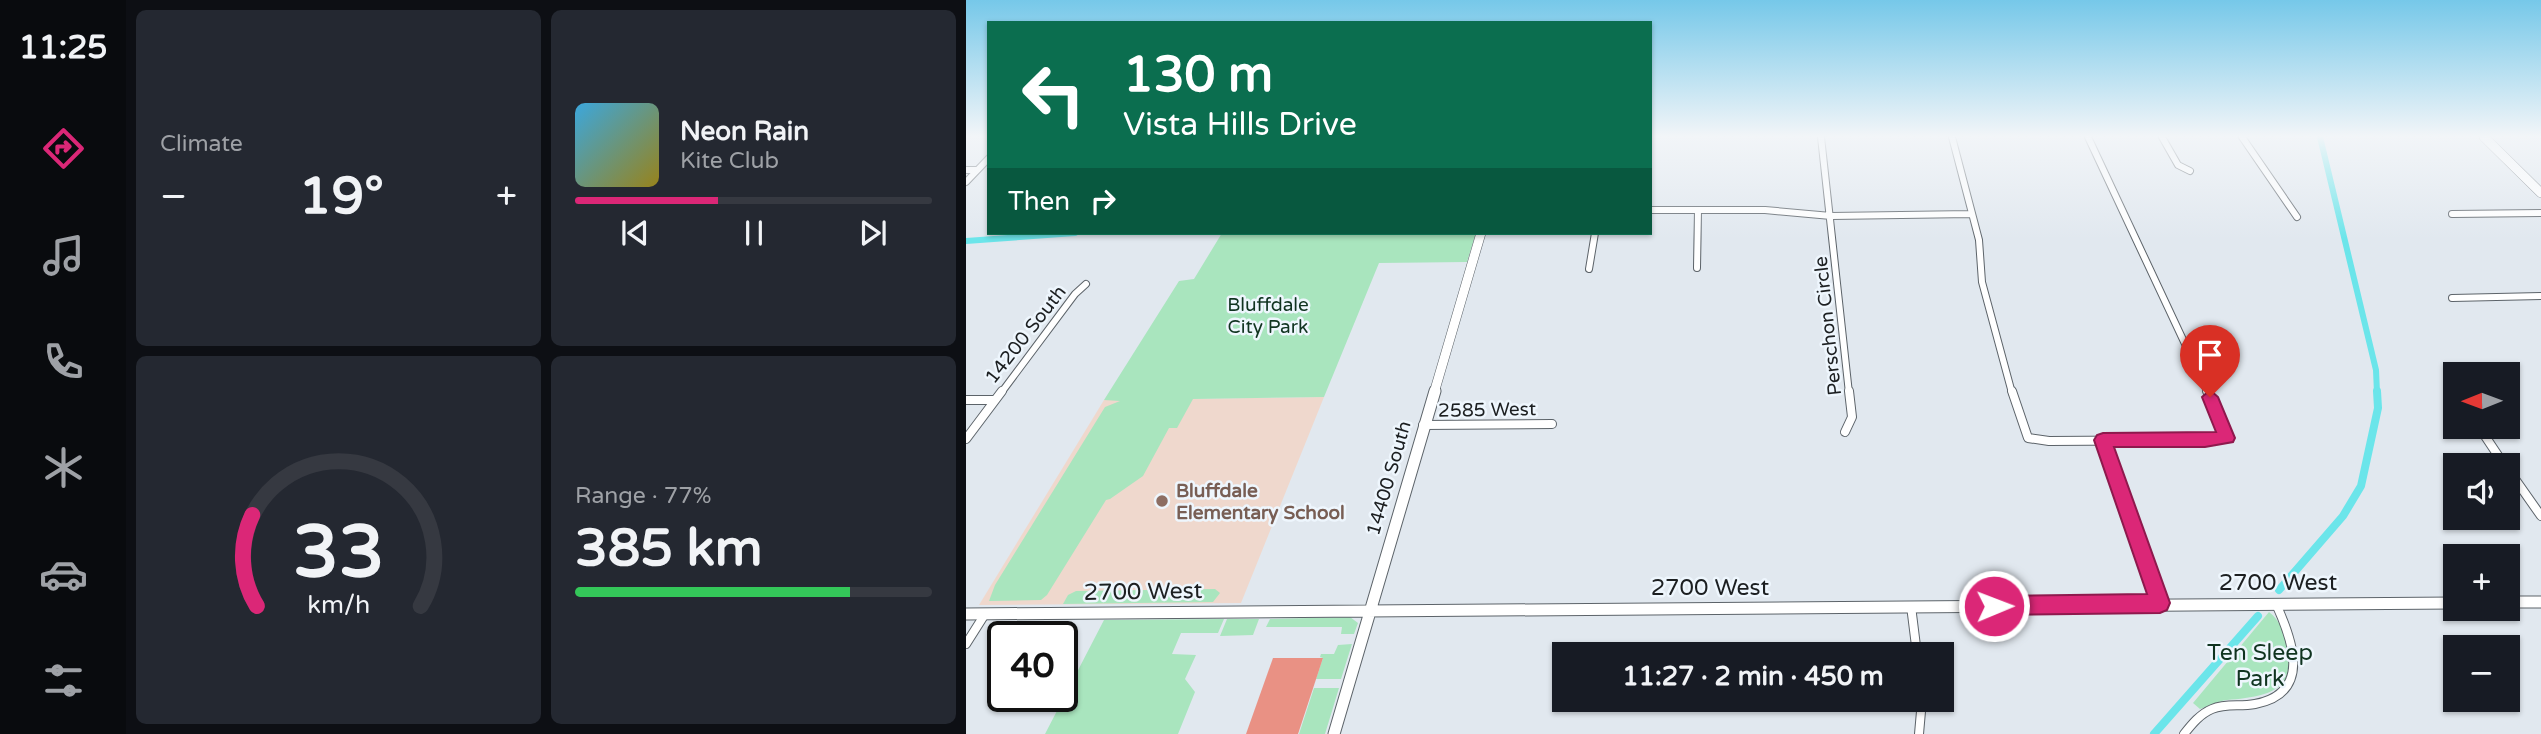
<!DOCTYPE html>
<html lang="en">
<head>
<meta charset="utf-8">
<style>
  body { margin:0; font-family:"Varela Round",sans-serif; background:#242831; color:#f1f3f6; height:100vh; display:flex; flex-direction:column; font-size:26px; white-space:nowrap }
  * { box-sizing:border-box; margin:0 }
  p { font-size:23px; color:#9ea1a6 }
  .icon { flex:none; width:38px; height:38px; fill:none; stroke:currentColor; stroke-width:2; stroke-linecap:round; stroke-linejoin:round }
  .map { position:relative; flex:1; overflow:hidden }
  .details { display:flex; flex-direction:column; gap:10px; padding:10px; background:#0d0f14; width:840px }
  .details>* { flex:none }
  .top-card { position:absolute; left:21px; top:21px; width:665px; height:214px; border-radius:0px; box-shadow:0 2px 5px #0004; background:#0b6e4f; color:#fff; overflow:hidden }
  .needle { width:46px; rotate:269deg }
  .controls { position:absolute; left:1477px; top:362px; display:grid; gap:14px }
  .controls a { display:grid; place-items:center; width:77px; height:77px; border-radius:0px; background:#171b24; box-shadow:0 2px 5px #0004; font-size:35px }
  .speed { position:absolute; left:21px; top:621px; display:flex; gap:14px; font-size:35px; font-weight:700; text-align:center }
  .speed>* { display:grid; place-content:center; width:91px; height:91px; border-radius:50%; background:#171b24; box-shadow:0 2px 5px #0004; line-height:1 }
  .speed .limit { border:4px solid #111; border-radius:10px; background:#fff; color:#111 }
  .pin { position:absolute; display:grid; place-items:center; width:60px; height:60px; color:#fff; margin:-72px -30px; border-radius:50% 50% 50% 0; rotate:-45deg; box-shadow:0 0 7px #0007 }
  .pin .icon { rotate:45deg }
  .me { position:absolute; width:77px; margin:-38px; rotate:89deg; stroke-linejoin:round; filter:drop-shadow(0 0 5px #0008) }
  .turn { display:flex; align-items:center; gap:24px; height:147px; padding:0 21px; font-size:32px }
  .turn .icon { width:91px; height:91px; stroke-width:2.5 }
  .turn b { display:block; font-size:49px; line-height:60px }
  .then { display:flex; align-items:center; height:66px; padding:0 21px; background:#0003; gap:14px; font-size:26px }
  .big { font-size:52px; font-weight:700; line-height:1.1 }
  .details .widget { flex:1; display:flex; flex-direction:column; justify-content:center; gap:10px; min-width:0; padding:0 24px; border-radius:10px; background:#242831 }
  .details .dial { align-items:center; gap:0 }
  .dial svg { height:182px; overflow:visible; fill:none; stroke:#363941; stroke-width:7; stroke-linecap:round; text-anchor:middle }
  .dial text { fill:#f1f3f6; stroke:none }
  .song { display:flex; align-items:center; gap:21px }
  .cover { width:84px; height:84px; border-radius:10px; background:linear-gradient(135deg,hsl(200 70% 55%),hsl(50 70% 35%)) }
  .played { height:7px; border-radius:4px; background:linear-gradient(90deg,#db2777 40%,#363941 40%) }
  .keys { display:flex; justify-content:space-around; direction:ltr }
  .heat { display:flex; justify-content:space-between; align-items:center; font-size:38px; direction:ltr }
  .charge { height:10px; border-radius:5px; background:linear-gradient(90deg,#34c759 77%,#363941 0) }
  .details .tiles { flex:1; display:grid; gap:10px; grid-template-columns:repeat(2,1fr) }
  .trip { position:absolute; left:586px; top:642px; width:402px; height:70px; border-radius:0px; background:#171b24; box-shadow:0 2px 5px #0004; font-weight:700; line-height:70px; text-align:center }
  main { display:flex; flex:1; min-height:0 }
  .tab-bar { display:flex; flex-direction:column; width:126px; justify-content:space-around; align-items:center; background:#090b0e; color:#9ea1a6 }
  .tab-bar .icon { width:49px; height:49px }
  .tab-bar .active { color:#db2777 }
  .tab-bar b { font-size:32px; color:#f1f3f6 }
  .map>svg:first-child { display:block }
  .education { fill:#efd8cd }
  .green { fill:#a9e5be }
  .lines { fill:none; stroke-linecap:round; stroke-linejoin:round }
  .canal-far1 { stroke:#6be5ea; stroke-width:6 }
  .canal { stroke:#6be5ea; stroke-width:8 }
  .building { fill:#e99184 }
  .street-far1-casing { stroke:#5c6369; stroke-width:8 }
  .street-casing { stroke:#5c6369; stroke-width:10 }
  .secondary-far1-casing { stroke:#5c6369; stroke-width:10 }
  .secondary-casing { stroke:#5c6369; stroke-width:13 }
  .street-far1 { stroke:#fff; stroke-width:6 }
  .street { stroke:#fff; stroke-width:8 }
  .secondary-far1 { stroke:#fff; stroke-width:9 }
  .secondary { stroke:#fff; stroke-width:11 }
  .route { fill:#db2777; stroke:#8e194d; stroke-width:2 }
  .education-dot { fill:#8d6e63; stroke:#eef6fd; stroke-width:2.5 }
  .labels { text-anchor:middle; stroke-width:5; stroke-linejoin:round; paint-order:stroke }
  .park-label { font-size:19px; fill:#103420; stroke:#eef6fd }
  .street-label { font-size:19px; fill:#1c1f21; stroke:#eef6fd }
  .education-label { font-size:19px; font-weight:bold; fill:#785e54; stroke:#eef6fd; text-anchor:start }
  .near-street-label { font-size:23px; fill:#1c1f21; stroke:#eef6fd }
  .near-park-label { font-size:23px; fill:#103420; stroke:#eef6fd }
</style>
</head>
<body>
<main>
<nav class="tab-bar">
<b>11:25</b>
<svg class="icon active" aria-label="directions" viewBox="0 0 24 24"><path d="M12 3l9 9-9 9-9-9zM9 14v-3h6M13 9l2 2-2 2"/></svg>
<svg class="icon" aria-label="music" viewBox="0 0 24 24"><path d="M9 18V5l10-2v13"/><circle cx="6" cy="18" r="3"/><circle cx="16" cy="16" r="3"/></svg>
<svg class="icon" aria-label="phone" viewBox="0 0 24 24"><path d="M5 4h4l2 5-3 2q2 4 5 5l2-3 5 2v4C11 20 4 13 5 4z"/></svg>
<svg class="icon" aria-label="climate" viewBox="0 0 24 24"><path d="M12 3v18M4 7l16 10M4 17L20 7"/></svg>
<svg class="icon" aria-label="car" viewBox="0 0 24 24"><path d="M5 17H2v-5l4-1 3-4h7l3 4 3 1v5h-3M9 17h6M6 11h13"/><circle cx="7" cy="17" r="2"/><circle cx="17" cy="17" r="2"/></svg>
<svg class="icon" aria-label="filters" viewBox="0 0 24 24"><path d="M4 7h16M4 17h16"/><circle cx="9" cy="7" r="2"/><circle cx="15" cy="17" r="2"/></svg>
</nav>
<section class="details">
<div class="tiles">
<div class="widget"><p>Climate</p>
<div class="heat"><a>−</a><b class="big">19°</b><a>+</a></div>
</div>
<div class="widget">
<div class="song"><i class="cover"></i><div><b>Neon Rain</b><p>Kite Club</p></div></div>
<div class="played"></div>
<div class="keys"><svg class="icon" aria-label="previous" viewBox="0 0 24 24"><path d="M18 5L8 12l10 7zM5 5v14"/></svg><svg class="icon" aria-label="pause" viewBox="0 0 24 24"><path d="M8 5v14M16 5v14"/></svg><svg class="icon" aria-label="next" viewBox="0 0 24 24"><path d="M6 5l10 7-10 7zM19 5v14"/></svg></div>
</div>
<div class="widget dial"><svg viewBox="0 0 100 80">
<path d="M14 69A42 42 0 1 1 86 69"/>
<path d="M14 69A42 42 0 0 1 12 29" stroke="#db2777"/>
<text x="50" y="56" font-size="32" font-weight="700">33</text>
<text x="50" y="72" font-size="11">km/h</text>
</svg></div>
<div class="widget"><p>Range · 77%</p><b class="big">385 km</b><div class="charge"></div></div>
</div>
</section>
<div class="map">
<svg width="1575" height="734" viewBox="0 0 1575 734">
  <rect width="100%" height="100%" fill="#e1e8ef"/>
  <path class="education" d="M358 397 275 603 13 605 138 400Z"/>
  <path class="green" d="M256 233H510L501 262 413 263 358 397 227 399 211 428H203L177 476 144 499 140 500 81 595 75 600 23 601 29 585 139 407 154 401 138 400 213 281 228 279Z
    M249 589 254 593 247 602 97 604 102 595 110 591Z
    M1303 612C1315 621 1319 635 1323 650 1332 694 1292 697 1261 700 1252 701 1243 706 1234 709L1227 703Z
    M384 617 392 623 388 634H375L376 627H300L304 619Z
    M258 619 252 633H215L206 654 230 655 219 679 229 692 212 734H79L138 620Z
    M261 619H293L287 635 254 636Z
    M386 644 375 679H350L357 658 354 657 355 654H368L372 645Z
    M348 688H373L359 734H333Z"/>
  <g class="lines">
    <path class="canal-far1" d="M1354 137 1410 370 1411 393
      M0 241 109 233"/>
    <path class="canal" d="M1313 590 1377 516 1395 486 1412 408 1411 391
      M1188 734 1292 616"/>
  </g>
  <path class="building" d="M307 658H357L332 734H280Z"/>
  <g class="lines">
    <g class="street-far1-casing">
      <path id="street-far1" d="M855 137 883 393
        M986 137 1013 240 1016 282 1046 393
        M1122 137 1242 393
        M1196 137 1212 165 1224 171
        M1276 137 1331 217
        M0 170H11
        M0 182 23 158
        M684 210H799L865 216 1005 214
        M1486 214 1575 213
        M731 268 732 210
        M623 269 629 233
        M1486 298 1575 296
        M35 393 109 294 120 284"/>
    </g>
    <g class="street-casing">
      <path id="street" d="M1046 391 1062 438 1083 441 1239 440 1261 437 1241 391
        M0 400H28
        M457 425 586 424
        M1513 427 1539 466
        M879 432 886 417 883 391
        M0 439 36 391
        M1137 440 1194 603
        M1542 469 1575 516
        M945 606 951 654
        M0 644 19 614
        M953 734 956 700
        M1218 734C1226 724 1234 714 1246 709 1260 703 1274 707 1289 704 1346 693 1327 641 1310 604"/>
    </g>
    <g class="secondary-far1-casing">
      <path id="secondary-far1" d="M1518 137 1575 193
        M468 393 515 233"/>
    </g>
    <g class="secondary-casing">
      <path id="secondary" d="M1542 602H1575
        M0 614 1489 603
        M368 734 469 391"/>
    </g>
    <use href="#street-far1" class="street-far1"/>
    <use href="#street" class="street"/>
    <use href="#secondary-far1" class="secondary-far1"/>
    <use href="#secondary" class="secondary"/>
  </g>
  <linearGradient id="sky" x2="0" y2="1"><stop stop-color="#76c8e9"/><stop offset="0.57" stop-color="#f2f5f8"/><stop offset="1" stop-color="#f2f5f8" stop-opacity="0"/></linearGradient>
  <rect width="1575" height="239" fill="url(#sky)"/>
  <path class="route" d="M1244 390 1252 397 1269 438 1267 442 1239 447H1148L1204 603 1201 610 1194 613 1028 615 1021 612 1018 606 1021 599 1028 596 1181 594 1128 440 1131 435 1137 433 1250 432 1236 397Z"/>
  <circle class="education-dot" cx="196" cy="501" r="7"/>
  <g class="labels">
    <g class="park-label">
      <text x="302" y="311">Bluffdale<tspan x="302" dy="22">City Park</tspan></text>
    </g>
    <g class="street-label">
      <text transform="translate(861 326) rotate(-96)" y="7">Perschon Circle</text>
      <text transform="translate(59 334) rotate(-52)" y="7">14200 South</text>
      <text transform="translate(521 409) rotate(-1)" y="7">2585 West</text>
      <text transform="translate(422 478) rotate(-74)" y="7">14400 South</text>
    </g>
    <g class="education-label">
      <text x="210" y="497">Bluffdale<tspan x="210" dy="22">Elementary School</tspan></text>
    </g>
    <g class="near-street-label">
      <text x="1312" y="590">2700 West</text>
      <text x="744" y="595">2700 West</text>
      <text transform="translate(177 591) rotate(-1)" y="8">2700 West</text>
    </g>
    <g class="near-park-label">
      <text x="1294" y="660">Ten Sleep<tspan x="1294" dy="26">Park</tspan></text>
    </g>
  </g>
</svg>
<div class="controls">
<a><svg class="needle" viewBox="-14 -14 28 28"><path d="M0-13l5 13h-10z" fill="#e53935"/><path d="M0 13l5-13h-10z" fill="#9ea1a6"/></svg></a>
<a><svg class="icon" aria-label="sound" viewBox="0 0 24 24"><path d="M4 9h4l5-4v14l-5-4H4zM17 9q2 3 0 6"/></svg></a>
<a>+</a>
<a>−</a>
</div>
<div class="speed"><div class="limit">40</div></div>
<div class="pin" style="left:1244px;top:397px;background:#d93025"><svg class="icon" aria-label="arrive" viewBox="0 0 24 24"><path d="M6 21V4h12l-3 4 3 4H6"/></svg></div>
<svg class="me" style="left:1028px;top:606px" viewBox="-20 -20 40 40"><circle r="17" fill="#db2777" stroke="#fff" stroke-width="3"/><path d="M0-11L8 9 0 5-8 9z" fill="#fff"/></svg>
<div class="trip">11:27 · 2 min · 450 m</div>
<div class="top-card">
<div class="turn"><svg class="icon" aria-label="left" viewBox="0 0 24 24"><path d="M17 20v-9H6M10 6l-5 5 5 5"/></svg><div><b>130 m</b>Vista Hills Drive</div></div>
<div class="then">Then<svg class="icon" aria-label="right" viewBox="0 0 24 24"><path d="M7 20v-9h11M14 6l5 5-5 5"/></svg></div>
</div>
</div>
</main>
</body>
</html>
